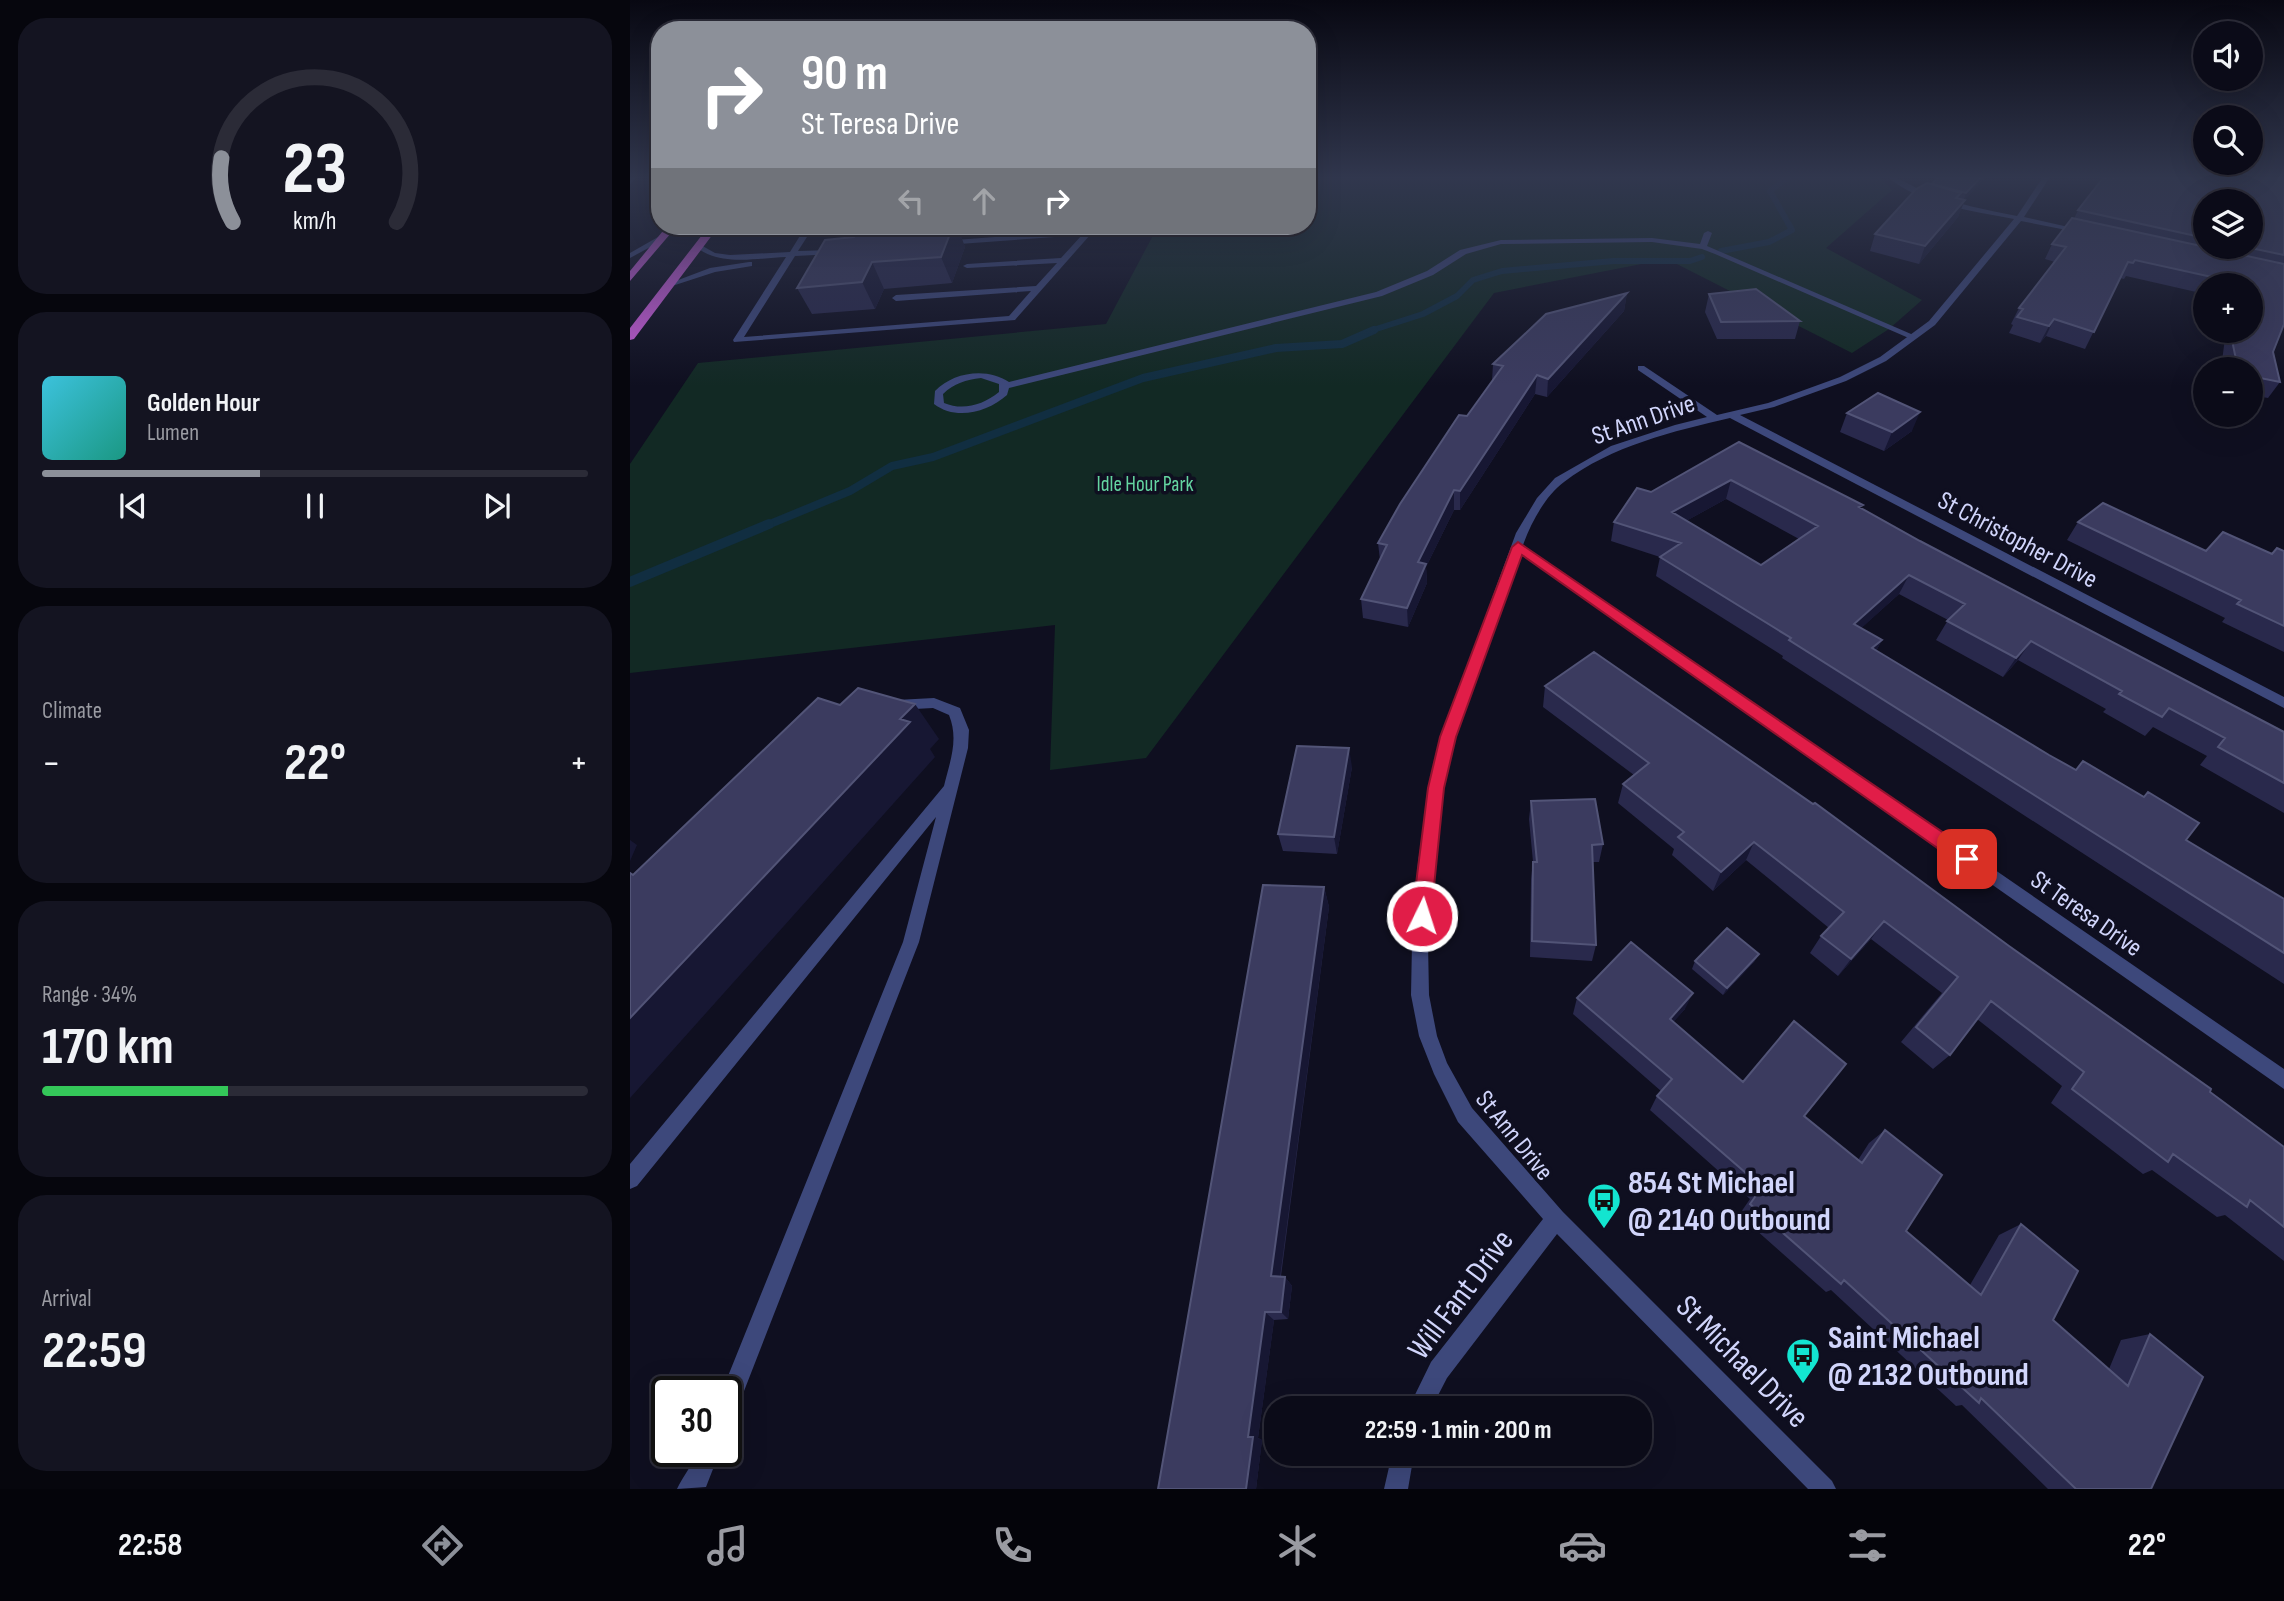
<!DOCTYPE html>
<html lang="en">
<head>
<meta charset="utf-8">
<style>
  body { margin:0; font-family:"Sofia Sans Condensed",sans-serif; background:#141421; color:#f1f3f6; height:100vh; display:flex; flex-direction:column; font-size:26px; white-space:nowrap }
  * { box-sizing:border-box; margin:0 }
  p { font-size:23px; color:#9a9ba2 }
  .icon { flex:none; width:38px; height:38px; fill:none; stroke:currentColor; stroke-width:2; stroke-linecap:round; stroke-linejoin:round }
  .map { position:relative; flex:1; overflow:hidden }
  .details { display:flex; flex-direction:column; gap:18px; padding:18px; background:#06060d; width:630px }
  .details>* { flex:none }
  .banner { position:absolute; left:21px; top:21px; width:665px; height:214px; border-radius:28px; box-shadow:0 7px 28px #0002,0 0 0 2px #2b2b37; background:#8c9099; color:#fff; overflow:hidden }
  .tools { position:absolute; left:1563px; top:21px; display:grid; gap:14px }
  .tools a { display:grid; place-items:center; width:70px; height:70px; border-radius:50%; background:#0b0b18; box-shadow:0 7px 28px #0002,0 0 0 2px #2b2b37; font-size:35px }
  .speed { position:absolute; left:21px; top:1376px; display:flex; gap:14px; font-size:35px; font-weight:700; text-align:center }
  .speed>* { display:grid; place-content:center; width:91px; height:91px; border-radius:50%; background:#0b0b18; box-shadow:0 7px 28px #0002,0 0 0 2px #2b2b37; line-height:1 }
  .speed .limit { border:4px solid #111; border-radius:10px; background:#fff; color:#111 }
  .pin { position:absolute; display:grid; place-items:center; width:60px; height:60px; color:#fff; margin:-30px; border-radius:14px; box-shadow:0 4px 10px #0006 }
  .me { position:absolute; width:77px; margin:-38px; rotate:4deg; stroke-linejoin:round; filter:drop-shadow(0 0 5px #0008) }
  .turn { display:flex; align-items:center; gap:24px; height:147px; padding:0 35px; font-size:32px }
  .turn .icon { width:91px; height:91px; stroke-width:2.5 }
  .turn b { display:block; font-size:49px; line-height:60px }
  .lanes { display:flex; align-items:center; height:66px; padding:0 35px; background:#0003; justify-content:center; gap:35px; direction:ltr }
  .lanes .off { opacity:.35 }
  .big { font-size:52px; font-weight:700; line-height:1.1 }
  .details .tile { flex:1; display:flex; flex-direction:column; justify-content:center; gap:10px; min-width:0; padding:0 24px; border-radius:28px; background:#141421 }
  .details .dial { align-items:center; gap:0 }
  .dial svg { height:182px; overflow:visible; fill:none; stroke:#2b2b37; stroke-width:7; stroke-linecap:round; text-anchor:middle }
  .dial text { fill:#f1f3f6; stroke:none }
  .song { display:flex; align-items:center; gap:21px }
  .cover { width:84px; height:84px; border-radius:10px; background:linear-gradient(135deg,hsl(190 70% 55%),hsl(170 70% 35%)) }
  .played { height:7px; border-radius:4px; background:linear-gradient(90deg,#8c9099 40%,#2b2b37 40%) }
  .keys { display:flex; justify-content:space-around; direction:ltr }
  .heat { display:flex; justify-content:space-between; align-items:center; font-size:38px; direction:ltr }
  .charge { height:10px; border-radius:5px; background:linear-gradient(90deg,#34c759 34%,#2b2b37 0) }
  .trip { position:absolute; left:634px; top:1396px; width:388px; height:70px; border-radius:28px; background:#0b0b18; box-shadow:0 7px 28px #0002,0 0 0 2px #2b2b37; font-weight:700; line-height:70px; text-align:center }
  .dock { display:flex; height:112px; justify-content:space-around; align-items:center; background:#04040a; color:#9a9ba2 }
  .dock .icon { width:49px; height:49px }
  .dock .active { color:#8c9099 }
  .dock b { font-size:32px; color:#f1f3f6 }
  main { display:flex; flex:1; min-height:0 }
  .map>svg:first-child { display:block }
  .green { fill:#122924 }
  .lines { fill:none; stroke-linecap:round; stroke-linejoin:round }
  .stream-far2 { stroke:#112e41; stroke-width:6 }
  .stream-far1 { stroke:#112e41; stroke-width:8 }
  .stream { stroke:#112e41; stroke-width:10 }
  .service { fill:#3d487b; fill-rule:evenodd }
  .minor { fill:#3d487b; fill-rule:evenodd }
  .trunk { fill:#c85cd9; fill-rule:evenodd }
  .wall { fill:#29294c; fill-rule:evenodd }
  .shaded-wall { fill:#171733 }
  .building { fill:#3b3b5f; stroke:#525477; stroke-width:2; fill-rule:evenodd }
  .route { fill:#e11d48; stroke:#92132f; stroke-width:2 }
  .labels { text-anchor:middle; stroke-width:7; stroke-linejoin:round; paint-order:stroke }
  .far-park-label { font-size:21px; fill:#64d5a1; stroke:#0f0f20 }
  .street-label { font-size:26px; fill:#d1d5fb; stroke:#0f0f20 }
  .near-poi-label { font-size:32px; font-weight:bold; fill:#d1d5fb; stroke:#0f0f20; text-anchor:start }
  .near-street-label { font-size:32px; fill:#d1d5fb; stroke:#0f0f20 }
</style>
</head>
<body>
<main>
<section class="details">
<div class="tile dial"><svg viewBox="0 0 100 80">
<path d="M14 69A42 42 0 1 1 86 69"/>
<path d="M14 69A42 42 0 0 1 9 41" stroke="#8c9099"/>
<text x="50" y="56" font-size="32" font-weight="700">23</text>
<text x="50" y="72" font-size="11">km/h</text>
</svg></div>
<div class="tile">
<div class="song"><i class="cover"></i><div><b>Golden Hour</b><p>Lumen</p></div></div>
<div class="played"></div>
<div class="keys"><svg class="icon" aria-label="previous" viewBox="0 0 24 24"><path d="M18 5L8 12l10 7zM5 5v14"/></svg><svg class="icon" aria-label="pause" viewBox="0 0 24 24"><path d="M8 5v14M16 5v14"/></svg><svg class="icon" aria-label="next" viewBox="0 0 24 24"><path d="M6 5l10 7-10 7zM19 5v14"/></svg></div>
</div>
<div class="tile"><p>Climate</p>
<div class="heat"><a>−</a><b class="big">22°</b><a>+</a></div>
</div>
<div class="tile"><p>Range · 34%</p><b class="big">170 km</b><div class="charge"></div></div>
<div class="tile"><p>Arrival</p><b class="big">22:59</b></div>
</section>
<div class="map">
<svg width="1654" height="1489" viewBox="0 0 1654 1489">
  <rect width="100%" height="100%" fill="#0f0f20"/>
  <path class="green" d="M677 177H1250L1262 190 1196 248 1292 300 1259 329 1222 353 1037 259 864 293 516 758 420 770 425 625 0 673V464L68 363 476 324 528 226H677Z"/>
  <g class="lines">
    <path class="stream-far2" d="M1091 251 1139 242 1162 230 1140 191 1158 177
      M740 331 793 314 827 296 843 280 872 271 984 261H1060L1072 257"/>
    <path class="stream-far1" d="M135 526 220 491 262 466 303 457 513 378 646 348 712 344 744 330"/>
    <path class="stream" d="M0 582 139 524"/>
    <path class="service" d="M0 177H7L0 184Z
      M176 226H184L168 251 204 250 208 252 204 254 165 256 114 337 379 316 401 291 266 301 262 298 266 295 406 286 427 263 337 268 333 266 337 264 431 258 452 235 315 245H312V241L456 230 460 226H468L385 320 104 342 103 340 156 257C126 258 89 267 65 246L69 244 85 253 100 255 160 252Z
      M1078 231 1082 233 1077 246 1288 337 1281 339 1085 254 1072 249 1022 242 871 244 836 254 803 275 752 296 379 388 377 395C358 412 326 421 304 404L305 391C323 372 357 367 379 382L746 292 797 271 830 250 871 240 1022 238 1070 244 1074 233ZM351 378 369 384V392C353 405 333 411 314 403L313 394C324 383 336 380 351 378Z
      M119 262H122V266L85 272 39 287 35 285 80 268Z
      M304 698 330 708 339 730 338 748 289 942 107 1409 104 1417 96 1420V1391H92L273 942 306 817 7 1186 0 1189V1164L314 786C320 761 329 740 319 715L303 708 266 710 259 705 266 700Z
      M68 1451H90L76 1487 47 1489C53 1476 62 1466 68 1451Z"/>
    <path class="minor" d="M1258 177C1271 177 1284 188 1297 193 1326 204 1357 210 1387 216L1413 177H1420L1394 217 1456 231 1452 233 1391 221 1305 325 1256 361 1216 381 1144 407 1110 415 1654 697V708L1100 418C1044 431 981 446 934 482 915 496 901 523 893 545L1654 1069V1089L890 554 825 737 813 788 804 862 798 943 799 995 807 1036 817 1063 842 1108 933 1212 1202 1481 1206 1489H1178L927 1234 817 1378 801 1409H778L801 1362 913 1219 828 1122 804 1074 789 1036 781 995 782 943 788 862 799 788 811 737 886 533 907 498 925 478 981 446 1045 425 1077 417 1008 370V366H1014L1087 415 1138 403 1210 377 1250 357 1299 321 1384 219C1343 211 1290 205 1258 177Z
      M28 237 35 239 0 258V253Z
      M762 1454H784L778 1489H754Z"/>
    <path class="trunk" d="M37 226H47L0 281V271Z
      M79 226H89L4 339 0 340V328Z"/>
  </g>
  <path class="wall" d="M1356 177 1334 200 1328 217 1289 264 1240 251 1245 234 1301 184Z
    M1483 177H1654V326H1653L1643 352 1650 382 1638 398 1620 395V369H1593L1592 361 1596 331H1620V285H1575V294L1496 276 1494 279 1490 278 1455 349 1416 336 1410 343 1379 333 1383 325 1381 324 1389 308 1425 262 1415 259 1422 244 1444 219 1448 210 1481 180ZM1575 201 1620 247H1575Z
    M238 226H343L339 237H331L335 247 322 283 254 289 245 309 182 314 167 288 224 237 239 228Z
    M997 293 994 311 917 397 905 394 830 510H824L796 567 797 583 778 627 733 618 731 599 750 560 748 543 862 381 863 364Z
    M1079 294 1170 321 1165 339H1087L1075 312Z
    M1217 413 1282 431 1254 451 1210 432Z
    M1109 442 1290 541 1654 732V813L1570 765 1577 756 1523 727 1515 736 1473 712 1476 709 1388 660 1373 677 1306 640 1318 620 1269 594 1231 628 1252 640 1246 651 1419 755 1445 770 1513 797 1518 792 1556 840 1654 899V984L1152 658 1153 656 1026 576 1030 557 981 541 984 522 1021 492ZM1096 499 1169 539 1131 565 1056 521Z
    M1448 522 1576 551 1642 554 1654 551V652L1592 622 1595 618 1437 540Z
    M915 686 1379 946 1580 1092 1654 1147V1261L1595 1215 1587 1217 1522 1170 1513 1174 1421 1103 1432 1086 1347 1019 1320 1055 1303 1069 1271 1042 1312 993 1241 939 1208 976 1180 953 1191 936 1199 928 1116 860 1083 891 1042 855 1044 849 988 803 993 784 1004 775 913 707Z
    M722 767 707 854 653 851 648 834Z
    M901 801 973 844 969 862H963L966 945 962 961 900 957 901 879 903 862 899 819Z
    M694 887 699 907 651 1276 655 1277 662 1286 658 1319 644 1320 628 1438 632 1440 626 1489H528Z
    M1129 954 1124 962 1093 995 1062 969 1065 961Z
    M947 998 1055 1009 1043 1022 1113 1082 1174 1116 1228 1160 1239 1143 1255 1130 1276 1231 1340 1285 1369 1235 1391 1224 1423 1320 1479 1369 1491 1340 1520 1334 1521 1489H1418L1332 1405 1326 1406 1201 1290 1196 1292 1109 1215 1120 1199 1020 1110 1027 1096 1031 1091 943 1014Z"/>
  <path class="shaded-wall" d="M1351 177H1356L1333 202 1336 193Z
    M1335 200 1328 217 1289 264 1295 246Z
    M323 226H327L335 247 322 283 311 257Z
    M335 226H343L339 237Z
    M242 262 254 289 245 309 232 282Z
    M997 293 994 311 917 397 918 379Z
    M1424 319 1416 336 1410 343 1419 326Z
    M907 375 905 394 830 510V491Z
    M1290 412 1282 431 1254 451 1262 432Z
    M1101 480 1096 499 1038 531 1042 512Z
    M824 490V510L796 567 797 583 778 627 777 608 788 562Z
    M1279 575 1269 594 1215 643 1224 624Z
    M1252 640 1242 659V648Z
    M1401 641 1388 660 1373 677 1386 658Z
    M285 704 309 739 300 749 305 757 0 1098V1018Z
    M719 748 722 767 707 854 704 837Z
    M0 840 7 845 0 861Z
    M1124 842 1116 860 1083 891 1091 872Z
    M694 887 699 907 649 1285 641 1276Z
    M1254 921 1241 939 1208 976 1221 959Z
    M1129 954 1124 962 1093 995 1097 988Z
    M1063 993 1055 1009 1032 1035 1040 1019Z
    M655 1277 662 1286 658 1319 651 1312Z
    M635 1312 644 1320 628 1438 632 1440 626 1489H616L618 1437Z"/>
  <path class="building" d="M1308 177H1351L1336 193 1302 184Z
    M1484 177H1654V255L1616 247H1620V201H1575V238L1448 210 1473 178 1482 180Z
    M1297 183 1331 193 1326 198 1335 200 1295 246 1245 234 1286 189Z
    M1442 218 1654 264V324L1643 352 1650 382 1620 376V369H1608L1603 345 1605 331H1620V285H1589L1591 279 1505 260 1503 263 1498 262 1464 332 1424 319 1419 326 1387 317 1393 309 1389 308 1436 247 1422 244Z
    M268 226H323L311 257 242 262 232 282 167 288 195 240 224 237 229 229Z
    M1126 289 1170 321 1091 322 1079 294Z
    M997 293 918 379 907 375 830 491 824 490 788 562 796 564 777 608 731 599 757 545 748 543 770 504 829 415 837 416 873 366 863 364 916 314Z
    M1248 393 1290 412 1262 432 1217 413Z
    M1109 442 1233 505 1229 507 1290 541 1654 732V783L1588 747 1595 738 1539 708 1532 717 1489 694 1492 691 1401 641 1386 658 1317 621 1335 604 1279 575 1224 624 1252 640 1242 648 1419 755 1446 770 1453 761 1514 797 1518 792 1569 823 1556 840 1654 899V953L1159 640 1161 638 1030 557 1051 543 984 522 1007 488 1021 492ZM1101 480 1188 526 1131 565 1042 512Z
    M1473 503 1576 551 1593 532 1642 554 1647 548 1654 551V626L1607 604 1611 600 1448 522Z
    M964 652 1183 804 1185 803 1379 946 1581 1089 1580 1092 1654 1147V1227L1620 1200 1617 1207 1543 1154 1538 1162 1442 1089 1454 1072 1361 1001 1320 1055 1286 1027 1328 977 1254 921 1221 959 1191 936 1214 912 1124 842 1091 872 1048 837 1054 832 993 784 1019 763 915 686Z
    M228 688 285 704 270 719 280 722 0 1018V873L3 875 188 698 210 705Z
    M667 746 719 748 704 837 648 834Z
    M965 799 973 844 962 845 966 945 902 941 903 862H907L901 801Z
    M633 885 694 887 641 1276 655 1277 651 1312H635L618 1437H623L616 1489H528Z
    M1097 928 1129 954 1097 988 1065 961Z
    M1001 942 1063 993 1040 1019 1113 1082 1164 1021 1216 1064 1174 1116 1232 1163 1255 1130 1312 1175 1276 1231 1351 1295 1391 1224 1448 1271 1423 1320 1498 1386 1520 1334 1573 1377 1521 1489H1446L1351 1398 1349 1403 1214 1280 1211 1284 1120 1204 1132 1187 1027 1096 1042 1079 947 998Z"/>
  <linearGradient id="sky" x2="0" y2="1"><stop stop-color="#080812"/><stop offset="0.46" stop-color="#31374e"/><stop offset="1" stop-color="#31374e" stop-opacity="0"/></linearGradient>
  <rect width="1654" height="386" fill="url(#sky)"/>
  <path class="route" d="M888 542 1343 853 1345 859 1343 864H1330L892 555 826 737 814 788 801 916 798 922 792 925 785 922 782 916 798 788 810 737 882 547Z"/>
  <defs>
    <g id="bus-pin" transform="scale(1.75)"><path d="M0 17L-7.5 6A9.5 9.5 0 1 1 7.5 6Z" fill="#13e5d0" stroke="#0f0f20"/><path d="M-5-6H5V4H4V6H2V4H-2V6H-4V4H-5ZM-3.5-4V0h7V-4ZM-3.5 1.2v1.5H-2V1.2ZM2 1.2v1.5H3.5V1.2Z" fill="#111"/></g>
  </defs>
  <g fill-rule="evenodd">
    <use href="#bus-pin" x="974" y="1200"/>
    <use href="#bus-pin" x="1173" y="1355"/>
  </g>
  <g class="labels">
    <g class="far-park-label">
      <text x="515" y="491">Idle Hour Park</text>
    </g>
    <g class="street-label">
      <text transform="translate(1013 419) rotate(-19)" y="9">St Ann Drive</text>
      <text transform="translate(1388 539) rotate(28)" y="9">St Christopher Drive</text>
      <text transform="translate(1457 913) rotate(35)" y="9">St Teresa Drive</text>
      <text transform="translate(885 1135) rotate(51)" y="9">St Ann Drive</text>
    </g>
    <g class="near-poi-label">
      <text x="998" y="1193">854 St Michael<tspan x="998" dy="37">@ 2140 Outbound</tspan></text>
      <text x="1198" y="1348">Saint Michael<tspan x="1198" dy="37">@ 2132 Outbound</tspan></text>
    </g>
    <g class="near-street-label">
      <text transform="translate(830 1294) rotate(-53)" y="11">Will Fant Drive</text>
      <text transform="translate(1113 1361) rotate(45)" y="11">St Michael Drive</text>
    </g>
  </g>
</svg>
<div class="tools">
<a><svg class="icon" aria-label="sound" viewBox="0 0 24 24"><path d="M4 9h4l5-4v14l-5-4H4zM17 9q2 3 0 6"/></svg></a>
<a><svg class="icon" aria-label="search" viewBox="0 0 24 24"><circle cx="10" cy="10" r="6"/><path d="M15 15l6 6"/></svg></a>
<a><svg class="icon" aria-label="layers" viewBox="0 0 24 24"><path d="M12 4l9 5-9 5-9-5zM3 14l9 5 9-5"/></svg></a>
<a>+</a>
<a>−</a>
</div>
<div class="speed"><div class="limit">30</div></div>
<div class="pin" style="left:1337px;top:859px;background:#d93025"><svg class="icon" aria-label="arrive" viewBox="0 0 24 24"><path d="M6 21V4h12l-3 4 3 4H6"/></svg></div>
<svg class="me" style="left:792px;top:916px" viewBox="-20 -20 40 40"><circle r="17" fill="#e11d48" stroke="#fff" stroke-width="3"/><path d="M0-11L8 9 0 5-8 9z" fill="#fff"/></svg>
<div class="trip">22:59 · 1 min · 200 m</div>
<div class="banner">
<div class="turn"><svg class="icon" aria-label="right" viewBox="0 0 24 24"><path d="M7 20v-9h11M14 6l5 5-5 5"/></svg><div><b>90 m</b>St Teresa Drive</div></div>
<div class="lanes"><svg class="icon off" aria-label="left" viewBox="0 0 24 24"><path d="M17 20v-9H6M10 6l-5 5 5 5"/></svg><svg class="icon off" aria-label="ahead" viewBox="0 0 24 24"><path d="M12 20V5M6 11l6-6 6 6"/></svg><svg class="icon" aria-label="right" viewBox="0 0 24 24"><path d="M7 20v-9h11M14 6l5 5-5 5"/></svg></div>
</div>
</div>
</main>
<nav class="dock">
<b>22:58</b>
<svg class="icon active" aria-label="directions" viewBox="0 0 24 24"><path d="M12 3l9 9-9 9-9-9zM9 14v-3h6M13 9l2 2-2 2"/></svg>
<svg class="icon" aria-label="music" viewBox="0 0 24 24"><path d="M9 18V5l10-2v13"/><circle cx="6" cy="18" r="3"/><circle cx="16" cy="16" r="3"/></svg>
<svg class="icon" aria-label="phone" viewBox="0 0 24 24"><path d="M5 4h4l2 5-3 2q2 4 5 5l2-3 5 2v4C11 20 4 13 5 4z"/></svg>
<svg class="icon" aria-label="climate" viewBox="0 0 24 24"><path d="M12 3v18M4 7l16 10M4 17L20 7"/></svg>
<svg class="icon" aria-label="car" viewBox="0 0 24 24"><path d="M5 17H2v-5l4-1 3-4h7l3 4 3 1v5h-3M9 17h6M6 11h13"/><circle cx="7" cy="17" r="2"/><circle cx="17" cy="17" r="2"/></svg>
<svg class="icon" aria-label="filters" viewBox="0 0 24 24"><path d="M4 7h16M4 17h16"/><circle cx="9" cy="7" r="2"/><circle cx="15" cy="17" r="2"/></svg>
<b>22°</b>
</nav>
</body>
</html>
